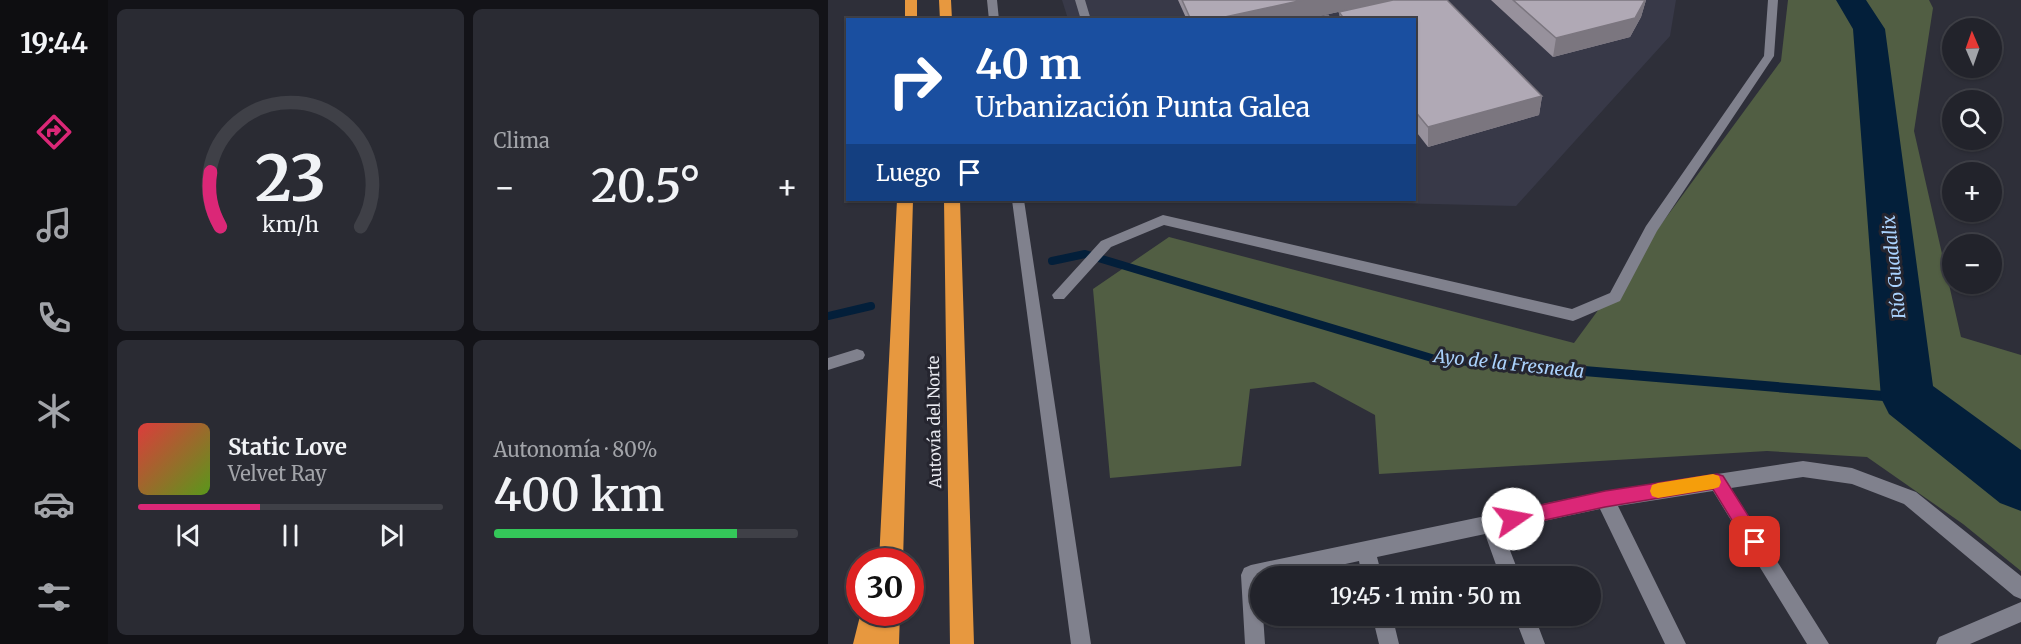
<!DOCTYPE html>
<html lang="es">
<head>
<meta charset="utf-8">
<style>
  body { margin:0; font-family:Merriweather,serif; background:#2a2b33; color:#f1f3f6; height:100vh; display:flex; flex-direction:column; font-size:22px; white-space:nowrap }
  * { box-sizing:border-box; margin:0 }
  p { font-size:20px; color:#a2a4a9 }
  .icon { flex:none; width:33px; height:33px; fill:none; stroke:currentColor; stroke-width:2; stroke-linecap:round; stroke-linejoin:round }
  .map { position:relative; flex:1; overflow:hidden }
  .sheet { display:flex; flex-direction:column; gap:9px; padding:9px; background:#131318; width:720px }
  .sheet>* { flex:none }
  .guide { position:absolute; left:18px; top:18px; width:570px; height:183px; border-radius:0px; box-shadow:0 2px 4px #0004,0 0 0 2px #3f4047; background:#1a4fa0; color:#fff; overflow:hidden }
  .needle { width:39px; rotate:358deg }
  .buttons { position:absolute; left:1114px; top:18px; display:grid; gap:12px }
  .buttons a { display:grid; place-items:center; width:60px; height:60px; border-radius:50%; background:#22232b; box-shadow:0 2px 4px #0004,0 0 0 2px #3f4047; font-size:30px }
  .speed { position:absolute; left:18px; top:548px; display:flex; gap:12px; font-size:30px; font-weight:700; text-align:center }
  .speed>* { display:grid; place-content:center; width:78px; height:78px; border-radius:50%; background:#22232b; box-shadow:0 2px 4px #0004,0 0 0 2px #3f4047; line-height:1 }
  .speed .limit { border:9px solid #d22; background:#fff; color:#111 }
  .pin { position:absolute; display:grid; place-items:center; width:51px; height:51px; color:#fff; margin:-26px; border-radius:12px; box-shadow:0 3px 9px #0006 }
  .me { position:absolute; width:66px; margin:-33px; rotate:78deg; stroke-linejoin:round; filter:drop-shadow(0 0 4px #0008) }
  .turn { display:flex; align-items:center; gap:21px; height:126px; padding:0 30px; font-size:27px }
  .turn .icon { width:78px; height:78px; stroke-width:2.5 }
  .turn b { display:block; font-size:42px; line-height:51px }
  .then { display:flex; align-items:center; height:57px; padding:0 30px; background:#0003; gap:12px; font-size:22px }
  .big { font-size:45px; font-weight:600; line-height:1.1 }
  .sheet .card { flex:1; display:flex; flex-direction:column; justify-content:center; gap:9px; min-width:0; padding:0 21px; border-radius:9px; background:#2a2b33 }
  .sheet .dial { align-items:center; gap:0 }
  .dial svg { height:156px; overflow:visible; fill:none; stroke:#3f4047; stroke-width:7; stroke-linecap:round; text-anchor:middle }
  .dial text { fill:#f1f3f6; stroke:none }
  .song { display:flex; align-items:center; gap:18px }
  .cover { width:72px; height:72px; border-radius:9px; background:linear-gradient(135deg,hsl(0 70% 55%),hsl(90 70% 35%)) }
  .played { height:6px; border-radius:3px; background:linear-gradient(90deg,#db2777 40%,#3f4047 40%) }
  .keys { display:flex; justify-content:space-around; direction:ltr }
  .heat { display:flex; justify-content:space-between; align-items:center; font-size:33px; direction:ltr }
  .charge { height:9px; border-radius:4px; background:linear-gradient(90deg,#34c759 80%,#3f4047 0) }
  .sheet .tiles { flex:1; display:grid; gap:9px; grid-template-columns:repeat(2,1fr) }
  .trip { position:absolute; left:422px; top:566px; width:351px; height:60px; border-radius:30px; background:#22232b; box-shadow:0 2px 4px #0004,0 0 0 2px #3f4047; font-weight:600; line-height:60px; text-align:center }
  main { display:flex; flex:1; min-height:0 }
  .tab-bar { display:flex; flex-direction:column; width:108px; justify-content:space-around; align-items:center; background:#0e0e11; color:#a2a4a9 }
  .tab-bar .icon { width:42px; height:42px }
  .tab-bar .selected { color:#db2777 }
  .tab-bar b { font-size:27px; color:#f1f3f6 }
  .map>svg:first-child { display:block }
  .built { fill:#383948 }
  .green { fill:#515e43 }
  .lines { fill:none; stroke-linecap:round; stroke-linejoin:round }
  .stream-far1 { stroke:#031f3a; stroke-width:8 }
  .stream { stroke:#031f3a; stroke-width:10 }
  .river { fill:#031f3a; fill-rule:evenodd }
  .lane { fill:#80818d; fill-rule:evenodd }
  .street { fill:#80818d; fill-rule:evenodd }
  .highway { fill:#e7983f; fill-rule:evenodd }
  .wall { fill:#97919c }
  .shaded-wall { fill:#7b767f }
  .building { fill:#b0a9b5; stroke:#7b767f; stroke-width:1.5 }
  .route { fill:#db2777; stroke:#8e194d; stroke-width:1.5 }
  .slow { fill:#f59e0b }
  .labels { text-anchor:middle; stroke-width:6; stroke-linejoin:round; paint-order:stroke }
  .street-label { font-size:16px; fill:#e7e8ef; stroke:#25252f }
  .water-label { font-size:18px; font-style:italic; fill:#aad2fd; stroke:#25252f }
</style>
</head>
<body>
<main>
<nav class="tab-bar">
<b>19:44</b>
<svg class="icon selected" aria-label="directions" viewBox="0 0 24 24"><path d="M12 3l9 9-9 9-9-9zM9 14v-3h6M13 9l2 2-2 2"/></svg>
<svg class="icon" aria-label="music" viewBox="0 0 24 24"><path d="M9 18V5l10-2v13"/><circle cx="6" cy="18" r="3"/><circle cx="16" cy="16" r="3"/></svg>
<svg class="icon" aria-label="phone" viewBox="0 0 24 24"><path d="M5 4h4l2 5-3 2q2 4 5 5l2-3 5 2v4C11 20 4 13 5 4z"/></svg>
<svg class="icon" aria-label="climate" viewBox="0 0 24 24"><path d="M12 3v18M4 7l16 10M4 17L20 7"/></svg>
<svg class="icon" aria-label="car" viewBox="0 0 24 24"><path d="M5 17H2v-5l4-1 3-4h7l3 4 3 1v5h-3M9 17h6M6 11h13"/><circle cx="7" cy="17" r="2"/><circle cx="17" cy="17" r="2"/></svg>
<svg class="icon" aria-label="filters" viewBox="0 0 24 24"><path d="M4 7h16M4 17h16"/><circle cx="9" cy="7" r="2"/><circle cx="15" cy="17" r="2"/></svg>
</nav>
<section class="sheet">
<div class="tiles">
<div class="card dial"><svg viewBox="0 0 100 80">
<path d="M14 69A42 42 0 1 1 86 69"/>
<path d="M14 69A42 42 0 0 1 9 41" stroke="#db2777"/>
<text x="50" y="56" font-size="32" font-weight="700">23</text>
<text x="50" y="72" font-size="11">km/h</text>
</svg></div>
<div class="card"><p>Clima</p>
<div class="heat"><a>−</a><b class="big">20.5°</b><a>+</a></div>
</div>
<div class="card">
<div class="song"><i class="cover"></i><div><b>Static Love</b><p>Velvet Ray</p></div></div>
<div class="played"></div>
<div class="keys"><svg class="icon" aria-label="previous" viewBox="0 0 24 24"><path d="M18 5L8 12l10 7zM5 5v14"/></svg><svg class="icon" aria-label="pause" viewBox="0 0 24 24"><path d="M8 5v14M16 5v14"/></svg><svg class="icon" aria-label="next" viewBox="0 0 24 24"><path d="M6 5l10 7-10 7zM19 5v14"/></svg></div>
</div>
<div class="card"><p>Autonomía · 80%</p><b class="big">400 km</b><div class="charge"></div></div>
</div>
</section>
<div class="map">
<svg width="1193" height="644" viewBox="0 0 1193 644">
  <rect width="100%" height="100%" fill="#2e2f39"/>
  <path class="built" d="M234 0H848L842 36 688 206 439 200H586V20L240 19Z"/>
  <path class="green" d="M960 0H1101L1105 8 1086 131 1133 337 1193 355V571L1135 524 1039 457 939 451 551 474 547 415 486 382 422 389 413 466 282 478 265 289 341 237 746 343 953 61Z"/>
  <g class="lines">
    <path class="stream-far1" d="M224 261 257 254 607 359 762 372
      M0 316 43 306"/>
    <path class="stream" d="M744 370 1080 398"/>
    <path class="river" d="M1008 0H1038L1057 29 1105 386 1193 450V511L1172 503 1061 414 1053 398 1025 29Z"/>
    <path class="lane" d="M247 0H257L263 20H253Z
      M940 0H950L946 56 829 231 792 301 750 319 745 321 336 225 283 247 236 299H226L224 295 273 241 335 215 744 309 782 293 818 226 936 56Z
      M29 349 35 351 37 355 35 359 0 370V358Z"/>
    <path class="street" d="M159 0H169L171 20H161Z
      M184 200H196L263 644H243Z
      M975 461 1024 468 1088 492 1193 576V599L1186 596 1076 504 1024 484 975 477 903 488 1001 644H979L885 491 790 506 858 644H837L772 509 674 530 692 576H672L657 534 549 557 554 576H534L531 561 463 576H432V615H435L437 644H417L413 575 416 568 423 565 777 491Z
      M1193 602V622L1142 644H1108L1111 637Z
      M544 615H564L571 644H551Z
      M686 615H706L717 644H697Z"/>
    <path class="highway" d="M77 0H89V20H77Z
      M111 0H123L124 20H112Z
      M69 200H85L75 561H51Z
      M116 200H132L146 644H122Z
      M33 612H72L71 644H25Z"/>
  </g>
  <path class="wall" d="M350 0H564L474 20H359Z
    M565 0H619L714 96 711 115 600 147 586 129V20H512L511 12Z
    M663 0H818L813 17 802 37 725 57Z"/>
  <path class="shaded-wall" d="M475 0H564L474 20H383Z
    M818 0 813 17 802 37 725 57 728 38Z
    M714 96 711 115 600 147V127Z"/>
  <path class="building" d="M354 0H475L383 20H363Z
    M565 0H619L714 96 600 127 586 110V20H517L511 12Z
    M685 0H817L807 18 728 38Z
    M500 15 503 20H479Z"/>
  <path class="route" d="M889 474 895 476 933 536 936 542 933 548 927 550 921 548 885 489 777 507 685 527 679 524 677 519 679 513 685 511 777 491Z"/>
  <path class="slow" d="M885 474 891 476 893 482 891 487 885 489 830 498 824 496 822 491 824 485 830 483Z"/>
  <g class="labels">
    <g class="street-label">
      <text transform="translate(106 422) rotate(-91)" y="6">Autovía del Norte</text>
    </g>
    <g class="water-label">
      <text transform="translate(1066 267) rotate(-96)" y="6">Río Guadalix</text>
      <text transform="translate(681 364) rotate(6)" y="6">Ayo de la Fresneda</text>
    </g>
  </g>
</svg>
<div class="buttons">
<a><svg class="needle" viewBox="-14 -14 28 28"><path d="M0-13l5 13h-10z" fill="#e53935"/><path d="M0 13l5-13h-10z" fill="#a2a4a9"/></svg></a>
<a><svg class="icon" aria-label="search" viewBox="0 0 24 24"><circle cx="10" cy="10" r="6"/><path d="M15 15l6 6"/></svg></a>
<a>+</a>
<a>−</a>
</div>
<div class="speed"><div class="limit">30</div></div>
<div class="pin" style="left:927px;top:542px;background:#d93025"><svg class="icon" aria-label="arrive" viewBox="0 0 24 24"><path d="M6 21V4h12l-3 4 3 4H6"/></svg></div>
<svg class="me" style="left:685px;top:519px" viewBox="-20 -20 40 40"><circle r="19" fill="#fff"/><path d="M0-13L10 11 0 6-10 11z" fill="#db2777"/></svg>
<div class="trip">19:45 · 1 min · 50 m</div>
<div class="guide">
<div class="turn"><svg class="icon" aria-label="right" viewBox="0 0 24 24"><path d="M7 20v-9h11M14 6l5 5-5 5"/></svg><div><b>40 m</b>Urbanización Punta Galea</div></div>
<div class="then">Luego<svg class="icon" aria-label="arrive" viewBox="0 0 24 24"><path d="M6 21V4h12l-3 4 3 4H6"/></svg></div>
</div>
</div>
</main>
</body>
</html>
